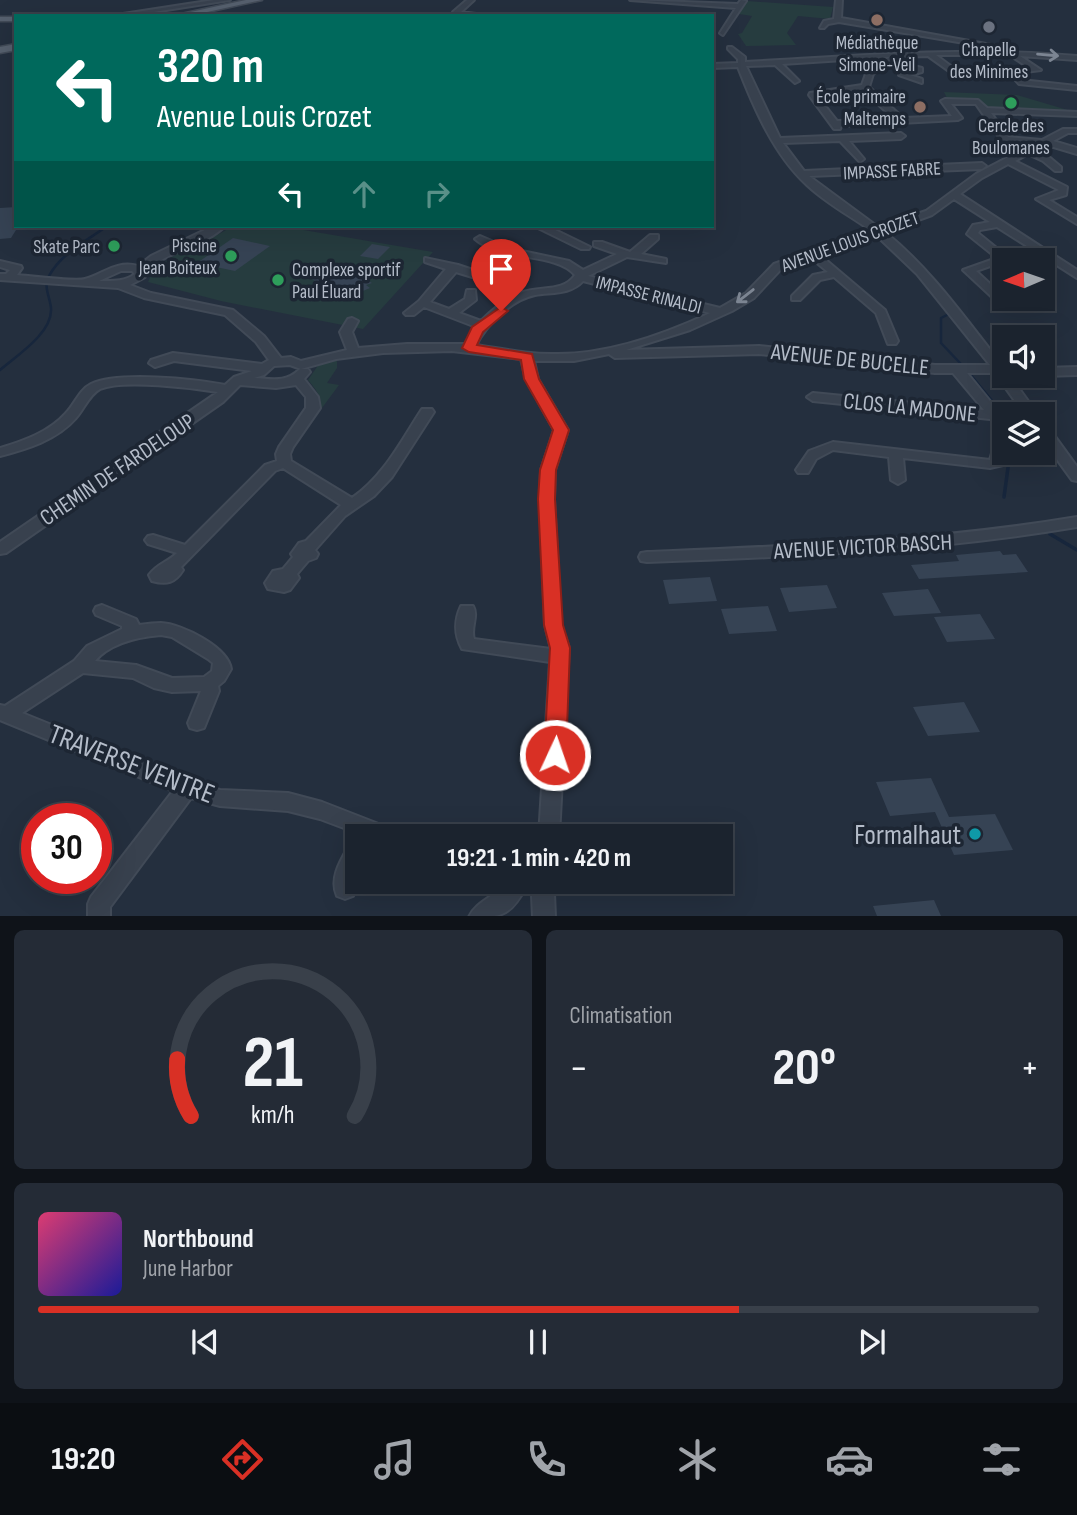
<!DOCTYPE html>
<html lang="fr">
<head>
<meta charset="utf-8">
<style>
  body { margin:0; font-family:"Sofia Sans Condensed",sans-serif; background:#242b36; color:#f1f3f6; height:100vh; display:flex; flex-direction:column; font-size:26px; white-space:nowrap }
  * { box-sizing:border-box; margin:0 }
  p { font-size:23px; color:#a0a4aa }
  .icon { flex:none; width:38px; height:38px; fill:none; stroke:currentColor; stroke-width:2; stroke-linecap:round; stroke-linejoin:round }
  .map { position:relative; height:916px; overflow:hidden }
  .details { display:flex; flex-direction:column; gap:14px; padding:14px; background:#0f1319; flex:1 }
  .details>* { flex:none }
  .top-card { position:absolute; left:14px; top:14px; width:700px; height:214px; border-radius:0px; box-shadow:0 7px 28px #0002,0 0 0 2px #39404a; background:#00695c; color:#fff; overflow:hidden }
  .needle { width:46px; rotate:268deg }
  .buttons { position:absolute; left:992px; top:248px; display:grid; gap:14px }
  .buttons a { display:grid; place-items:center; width:63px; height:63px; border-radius:0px; background:#1b232e; box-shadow:0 7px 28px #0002,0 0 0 2px #39404a; font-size:35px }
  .speed { position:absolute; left:21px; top:803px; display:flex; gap:14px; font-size:35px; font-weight:700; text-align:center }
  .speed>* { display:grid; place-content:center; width:91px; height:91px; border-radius:50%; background:#1b232e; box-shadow:0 7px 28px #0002,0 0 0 2px #39404a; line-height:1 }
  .speed .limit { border:10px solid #d22; background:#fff; color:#111 }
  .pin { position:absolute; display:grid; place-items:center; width:60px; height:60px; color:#fff; margin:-72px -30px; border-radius:50% 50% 50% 0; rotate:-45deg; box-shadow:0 0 7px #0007 }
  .pin .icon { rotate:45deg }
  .me { position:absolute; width:77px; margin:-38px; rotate:3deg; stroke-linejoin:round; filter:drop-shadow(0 0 5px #0008) }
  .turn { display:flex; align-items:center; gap:24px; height:147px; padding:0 28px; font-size:32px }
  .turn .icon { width:91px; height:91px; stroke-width:2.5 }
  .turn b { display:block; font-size:49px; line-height:60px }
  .lanes { display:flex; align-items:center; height:66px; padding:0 28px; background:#0003; justify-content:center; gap:35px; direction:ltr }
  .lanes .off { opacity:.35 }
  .big { font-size:52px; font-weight:700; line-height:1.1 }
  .details .tile { flex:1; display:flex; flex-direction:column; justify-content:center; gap:10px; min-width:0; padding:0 24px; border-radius:10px; background:#242b36 }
  .details .dial { align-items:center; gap:0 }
  .dial svg { height:182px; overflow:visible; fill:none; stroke:#39404a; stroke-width:7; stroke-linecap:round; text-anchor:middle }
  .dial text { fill:#f1f3f6; stroke:none }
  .song { display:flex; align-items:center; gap:21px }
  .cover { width:84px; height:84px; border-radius:10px; background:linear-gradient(135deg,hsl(340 70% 55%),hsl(240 70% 35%)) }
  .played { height:7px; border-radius:4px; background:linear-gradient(90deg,#d93025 70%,#39404a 70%) }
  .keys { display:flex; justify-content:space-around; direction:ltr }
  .heat { display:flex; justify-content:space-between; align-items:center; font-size:38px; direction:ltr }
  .details .tiles { flex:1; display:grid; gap:14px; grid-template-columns:1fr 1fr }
  .tile:last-child { grid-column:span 2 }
  .trip { position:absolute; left:345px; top:824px; width:388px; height:70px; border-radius:0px; background:#1b232e; box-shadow:0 7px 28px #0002,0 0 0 2px #39404a; font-weight:700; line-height:70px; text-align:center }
  .tab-bar { display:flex; height:112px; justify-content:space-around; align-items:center; background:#0b0e12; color:#a0a4aa }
  .tab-bar .icon { width:49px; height:49px }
  .tab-bar .active { color:#d93025 }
  .tab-bar b { font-size:32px; color:#f1f3f6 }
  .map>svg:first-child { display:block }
  .green { fill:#263c3f }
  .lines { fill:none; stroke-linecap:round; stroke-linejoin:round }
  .stream-far1 { stroke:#17263c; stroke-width:2.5 }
  .stream { stroke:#17263c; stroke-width:3.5 }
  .building { fill:#364354 }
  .minor-casing { stroke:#414a57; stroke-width:4 }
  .major-casing { stroke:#414a57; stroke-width:3 }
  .minor { fill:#38414e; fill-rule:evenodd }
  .major { fill:#56606e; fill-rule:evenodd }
  .oneway { stroke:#7c8592 }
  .route { fill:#d93025; stroke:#8d1f18; stroke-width:2 }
  .education-dot { fill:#8d6e63; stroke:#1d2633; stroke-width:2.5 }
  .worship-dot { fill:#6b7280; stroke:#1d2633; stroke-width:2.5 }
  .leisure-dot { fill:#2e9e5b; stroke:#1d2633; stroke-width:2.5 }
  .culture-dot { fill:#0f9aa8; stroke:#1d2633; stroke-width:2.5 }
  .labels { text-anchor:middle; stroke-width:7; stroke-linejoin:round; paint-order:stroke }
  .far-poi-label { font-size:19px; fill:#b4bcc9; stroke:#1d2633 }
  .far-street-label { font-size:19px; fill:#b4bcc9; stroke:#1d2633 }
  .street-label { font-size:23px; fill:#b4bcc9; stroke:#1d2633 }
  .near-street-label { font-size:28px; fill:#b4bcc9; stroke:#1d2633 }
  .near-poi-label { font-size:28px; fill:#b4bcc9; stroke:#1d2633; text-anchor:end }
</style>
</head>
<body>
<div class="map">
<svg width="1077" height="917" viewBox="0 0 1077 917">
  <rect width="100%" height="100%" fill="#242f3e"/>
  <path class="green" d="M747 1 833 7 830 19 798 16 787 33 796 45 746 46 738 34 742 33 752 16 739 14Z
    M944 92 1017 95 1071 111 987 109 981 101 948 100Z
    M232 226H280L433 252 363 329 221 301 148 282C158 254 208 244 232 226Z
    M337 360V368L327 383 339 385 319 412C323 397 317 391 308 380L319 364Z"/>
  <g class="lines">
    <path class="stream-far1" d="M951 313 941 318V343L961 364
      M0 370C16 356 53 333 51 308 50 297 43 287 49 276 61 253 87 241 107 226
      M970 374 998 408"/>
    <path class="stream" d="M996 406 1004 416
      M1004 497 1010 453
      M1050 534 1077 550"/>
  </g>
  <path class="building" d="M16 207V230L11 238 0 239V208Z
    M233 238 270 246 235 271 197 263Z
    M372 244 390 247 378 259 360 256Z
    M328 270 337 276 352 271 372 283 366 285 370 288 351 296 347 293 334 298 315 285 318 283 309 277Z
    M1000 551 1003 555 1016 554 1028 572 919 579 911 565 959 561 956 555Z
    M710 577 717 601 669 604 663 580Z
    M827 585 837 608 789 612 780 588Z
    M928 589 941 613 894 616 882 593Z
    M768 606 777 631 729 634 721 609Z
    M980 614 995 639 947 642 934 617Z
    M964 702 980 732 928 736 913 707Z
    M931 778 949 817 995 814 1013 850 954 855 935 812 890 816 876 782Z
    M934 900 941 916H877L873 906Z"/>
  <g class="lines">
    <g class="minor-casing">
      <path id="minor" d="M214 0H230L128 16H110Z
        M467 0H474L461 12 491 16 453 14V12Z
        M630 0 738 4 741 0 746 1 723 35 720 33 736 8Z
        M836 0H842L841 18 1003 47 1000 49 839 22 828 24 824 28H820L824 21 834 19Z
        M728 47H732L745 57V62C856 56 966 46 1077 56V60L1020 56 1041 70 1017 73 1021 80 1077 86V90L1019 84 1010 74 980 75V71H983L1029 68 1010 55H936L952 67 949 71 928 56 898 57 893 61 922 68V72L910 75 922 79V83L899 75 911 70 888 64 873 74 869 87 903 118 952 116 941 101 945 99 978 100 987 108 1077 112V116L991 113 1008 137 1042 140 1063 129H1077V133H1068L1053 141 1077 148V154L1047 145 1035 151 1049 157 1061 167V171H1055L1043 161 1028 154 1015 161 1067 187 1066 195 1049 200 1077 217V224L1036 199 1059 190 1008 164 982 178 960 194 1077 270V278L997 227 980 230 978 233 1010 259 976 271 1002 295 1000 297H992L963 270 997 258 967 234 973 225 990 222 954 199 932 215 885 232C932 270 966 320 1003 366L1004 376H1010L1038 415H1025L995 373H967L998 411 995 418 990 419 813 401 807 397 813 393 984 410 953 373H935L759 354 615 358 609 354 574 361H534L538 379 568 430 555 470 554 499 561 625 569 648 559 836H539L550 662 462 649C454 634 454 621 461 606H473C479 616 470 628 474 639L551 649 545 625 540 499 541 470 554 430 526 379 521 359 452 351 383 353 336 359 301 369 290 365 274 366 264 375 254 378C272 379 286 383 300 369H308L310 372 304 379 318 397 320 408 293 447 290 454 291 461 352 498C384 476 401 441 422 409H432L434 412 392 477 374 496 345 516 315 550 318 554 316 558 308 561 297 574 299 578 290 590 284 592 268 589 265 583 273 571 283 569 293 557 291 554 299 543 306 541 341 505 283 468 275 471 181 567 183 570C175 583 167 585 152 581L149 575C157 564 168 562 177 553L148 544 145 540 148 536 153 535 185 545 265 465 277 461 276 454 279 447 306 408V397L296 385 276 388 240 385 223 402 6 553 0 554V542L218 392C193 388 123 379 100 389 89 395 84 409 76 418 57 440 27 449 0 456V448C24 441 49 432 66 413 75 404 79 390 91 384 118 371 195 379 225 385L234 377 252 371 174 361 155 367 149 363 151 360 173 353 262 364 269 360 256 342 225 315 144 298 118 288 0 280V274H6L10 270 0 267V261L21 266 22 268 17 275C30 276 76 282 85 279 104 274 116 260 138 266L151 256 213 226H225C204 247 168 250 146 271L145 277 130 285 151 293 233 310 264 336 281 358 291 357 301 361 347 350 340 332 348 319 352 318 358 321 352 332 358 348 407 344H465L476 327 424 307 414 315H406L404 313 419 301 446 269 425 262V258L458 265 491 276 506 270H514V274L492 283 456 272 430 302 449 309 465 299 467 290H475L476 300 459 313 481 321C493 309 507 297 523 292 541 286 564 292 575 275 556 252 501 262 475 239L480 236 508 248 569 261 583 270 617 254 594 246V242H602L630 252 650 235H658V239L641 254 666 259V263L627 257 588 276 720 308 746 293 774 264 870 230C849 215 826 203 807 185 774 155 754 108 738 67L712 68V64L738 63V59L728 49ZM890 57 867 71 862 85 810 93 809 95 834 129H840L841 126 958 120 962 118 951 104H976L1002 141 1033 144 976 174 926 211 878 227 809 176 982 169 986 166 982 163 804 171 783 143 840 141 860 162 864 159 849 141 901 139 905 136 901 133 780 138 746 66 775 65 795 83 799 81 782 64ZM863 90 894 119 837 121 818 97ZM876 235 917 274 990 365H935L759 346 626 350 690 330 732 311 754 298 782 268 811 258 828 272 813 275 792 296V300H800L820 280 834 277 876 313 888 344H896L898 341 885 310 820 255ZM121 271H132L135 274C124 282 112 281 99 281ZM583 281 710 313C665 334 609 354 558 354 530 355 503 349 476 345 487 324 511 300 535 295 552 292 570 295 583 281Z
        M534 226H547L590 247 589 249H581Z
        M1077 367V375L1043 376V368Z
        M1043 426 1048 427 1077 467V481L1072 480 1043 440Z
        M1004 438V453H1006L1003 465 990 468 903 458 905 480 898 484 891 480 889 457 833 450 816 459 808 473H798L796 470 809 451 833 442 990 460 996 439Z
        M1077 517V527C934 551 791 557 647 562L641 561 639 557 641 553 647 552C791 546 934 541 1077 517Z
        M102 605 136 619 139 625C146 624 154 623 161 623 182 624 228 647 231 669L224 681 218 686 219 691 204 728 197 730 190 728 188 723 201 691 172 692 154 688 133 678 83 673 22 713 190 781 220 790 288 793 322 802 394 830 397 836H365L320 819 288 811 220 806 191 798 110 907V917H88V904L91 897 173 791 0 720V705L5 706 74 661 87 646 122 629V626L96 615 94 611 96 607ZM161 635 172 637 208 659 213 663 212 671 204 677 172 678 136 665 95 661C110 643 138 637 161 635Z
        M357 842 356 889 353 896 345 899 337 896C329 878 341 860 350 844Z
        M506 882H548L554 893 555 917H533L532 896 526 887C510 917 501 917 469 917 476 901 497 896 506 882Z"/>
    </g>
    <g class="major-casing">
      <path id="major" d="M246 0H262L189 16H172Z
        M0 17H16V21H0Z
        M16 44V50L0 53V47Z"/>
    </g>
    <use href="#minor" class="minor"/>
    <use href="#major" class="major"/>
  </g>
  <defs><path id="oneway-shaft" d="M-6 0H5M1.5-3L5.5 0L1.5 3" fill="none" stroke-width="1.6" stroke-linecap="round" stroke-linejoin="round" transform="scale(1.75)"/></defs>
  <g class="oneway">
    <use href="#oneway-shaft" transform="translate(1048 55) rotate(5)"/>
    <use href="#oneway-shaft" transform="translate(745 296) rotate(142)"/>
  </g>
  <path class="route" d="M501 307 508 311 483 332 477 345 532 354 539 379 569 430 556 470 555 499 563 625 570 648 566 755 562 762 555 764 547 762 544 755 550 648 544 625 538 499 540 470 553 430 524 379 521 360 469 352 462 348 472 327Z"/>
  <g class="education-dot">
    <circle cx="877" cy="20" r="7"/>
    <circle cx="920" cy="107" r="7"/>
  </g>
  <circle class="worship-dot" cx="989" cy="27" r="7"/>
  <g class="leisure-dot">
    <circle cx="1011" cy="103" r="7"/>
    <circle cx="114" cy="246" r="7"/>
    <circle cx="231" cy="256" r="7"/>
    <circle cx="278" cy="280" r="7"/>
  </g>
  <circle class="culture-dot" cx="975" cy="834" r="7"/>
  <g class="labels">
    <g class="far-poi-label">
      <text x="877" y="49">Médiathèque<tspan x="877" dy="22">Simone-Veil</tspan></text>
      <text x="989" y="56">Chapelle<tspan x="989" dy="22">des Minimes</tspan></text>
      <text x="906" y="103" text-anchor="end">École primaire<tspan x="906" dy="22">Maltemps</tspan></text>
      <text x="1011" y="132">Cercle des<tspan x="1011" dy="22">Boulomanes</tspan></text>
      <text x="217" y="252" text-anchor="end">Piscine<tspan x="217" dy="22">Jean Boiteux</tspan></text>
      <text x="100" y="253" text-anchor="end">Skate Parc</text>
      <text x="292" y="276" text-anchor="start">Complexe sportif<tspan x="292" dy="22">Paul Éluard</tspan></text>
    </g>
    <g class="far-street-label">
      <text transform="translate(892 170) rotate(-3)" y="7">IMPASSE FABRE</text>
      <text transform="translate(850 241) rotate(-20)" y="7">AVENUE LOUIS CROZET</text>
      <text transform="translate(649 294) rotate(14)" y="7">IMPASSE RINALDI</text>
    </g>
    <g class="street-label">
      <text transform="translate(850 359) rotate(6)" y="8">AVENUE DE BUCELLE</text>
      <text transform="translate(910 407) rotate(6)" y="8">CLOS LA MADONE</text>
      <text transform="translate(117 469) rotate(-34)" y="8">CHEMIN DE FARDELOUP</text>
      <text transform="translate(863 546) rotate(-3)" y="8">AVENUE VICTOR BASCH</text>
    </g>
    <g class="near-street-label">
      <text transform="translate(132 763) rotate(21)" y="10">TRAVERSE VENTRE</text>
    </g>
    <g class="near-poi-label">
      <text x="961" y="844">Formalhaut</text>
    </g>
  </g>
</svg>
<div class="buttons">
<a><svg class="needle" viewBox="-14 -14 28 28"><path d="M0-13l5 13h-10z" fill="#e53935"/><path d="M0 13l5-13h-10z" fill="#a0a4aa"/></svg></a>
<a><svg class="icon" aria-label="sound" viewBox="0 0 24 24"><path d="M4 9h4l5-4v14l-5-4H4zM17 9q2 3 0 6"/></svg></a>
<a><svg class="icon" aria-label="layers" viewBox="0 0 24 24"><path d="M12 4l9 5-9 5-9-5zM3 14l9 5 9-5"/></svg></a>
</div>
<div class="speed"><div class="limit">30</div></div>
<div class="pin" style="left:501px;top:311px;background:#d93025"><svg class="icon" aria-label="arrive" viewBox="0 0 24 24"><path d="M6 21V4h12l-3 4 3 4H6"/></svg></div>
<svg class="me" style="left:555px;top:755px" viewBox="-20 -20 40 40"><circle r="17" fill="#d93025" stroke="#fff" stroke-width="3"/><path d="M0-11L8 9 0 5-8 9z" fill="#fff"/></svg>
<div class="trip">19:21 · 1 min · 420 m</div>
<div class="top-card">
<div class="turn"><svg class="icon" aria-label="left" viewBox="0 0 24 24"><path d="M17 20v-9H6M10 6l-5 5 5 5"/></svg><div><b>320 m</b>Avenue Louis Crozet</div></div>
<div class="lanes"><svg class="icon" aria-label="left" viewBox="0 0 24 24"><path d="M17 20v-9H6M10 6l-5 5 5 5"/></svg><svg class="icon off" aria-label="ahead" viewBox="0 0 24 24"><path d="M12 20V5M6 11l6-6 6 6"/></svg><svg class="icon off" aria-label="right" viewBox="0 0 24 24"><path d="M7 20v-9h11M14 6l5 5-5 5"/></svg></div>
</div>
</div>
<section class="details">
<div class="tiles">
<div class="tile dial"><svg viewBox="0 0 100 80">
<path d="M14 69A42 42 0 1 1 86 69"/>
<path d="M14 69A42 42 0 0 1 8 44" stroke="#d93025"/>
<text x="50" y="56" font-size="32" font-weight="700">21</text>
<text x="50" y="72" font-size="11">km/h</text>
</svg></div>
<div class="tile"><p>Climatisation</p>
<div class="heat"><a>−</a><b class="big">20°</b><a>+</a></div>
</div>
<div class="tile">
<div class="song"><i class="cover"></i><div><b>Northbound</b><p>June Harbor</p></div></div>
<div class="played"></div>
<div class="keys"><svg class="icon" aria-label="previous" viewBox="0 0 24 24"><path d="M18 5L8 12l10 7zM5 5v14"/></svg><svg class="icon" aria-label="pause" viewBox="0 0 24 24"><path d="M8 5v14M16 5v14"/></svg><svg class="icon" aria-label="next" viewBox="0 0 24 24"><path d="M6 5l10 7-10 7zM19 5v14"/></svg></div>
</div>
</div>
</section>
<nav class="tab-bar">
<b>19:20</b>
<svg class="icon active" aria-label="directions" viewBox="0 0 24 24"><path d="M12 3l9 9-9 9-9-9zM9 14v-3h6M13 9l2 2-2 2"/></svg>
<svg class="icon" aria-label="music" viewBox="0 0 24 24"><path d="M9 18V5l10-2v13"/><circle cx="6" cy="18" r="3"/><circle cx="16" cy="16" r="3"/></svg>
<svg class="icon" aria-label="phone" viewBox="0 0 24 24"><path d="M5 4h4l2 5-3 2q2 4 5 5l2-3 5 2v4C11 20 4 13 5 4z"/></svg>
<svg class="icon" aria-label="climate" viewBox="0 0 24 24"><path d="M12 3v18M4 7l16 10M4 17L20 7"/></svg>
<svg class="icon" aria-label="car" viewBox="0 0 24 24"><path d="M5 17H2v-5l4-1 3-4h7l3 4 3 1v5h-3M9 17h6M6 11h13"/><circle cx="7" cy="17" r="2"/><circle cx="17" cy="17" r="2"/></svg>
<svg class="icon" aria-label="filters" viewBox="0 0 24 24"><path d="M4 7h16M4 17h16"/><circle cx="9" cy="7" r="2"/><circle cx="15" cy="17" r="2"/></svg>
</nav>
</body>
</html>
